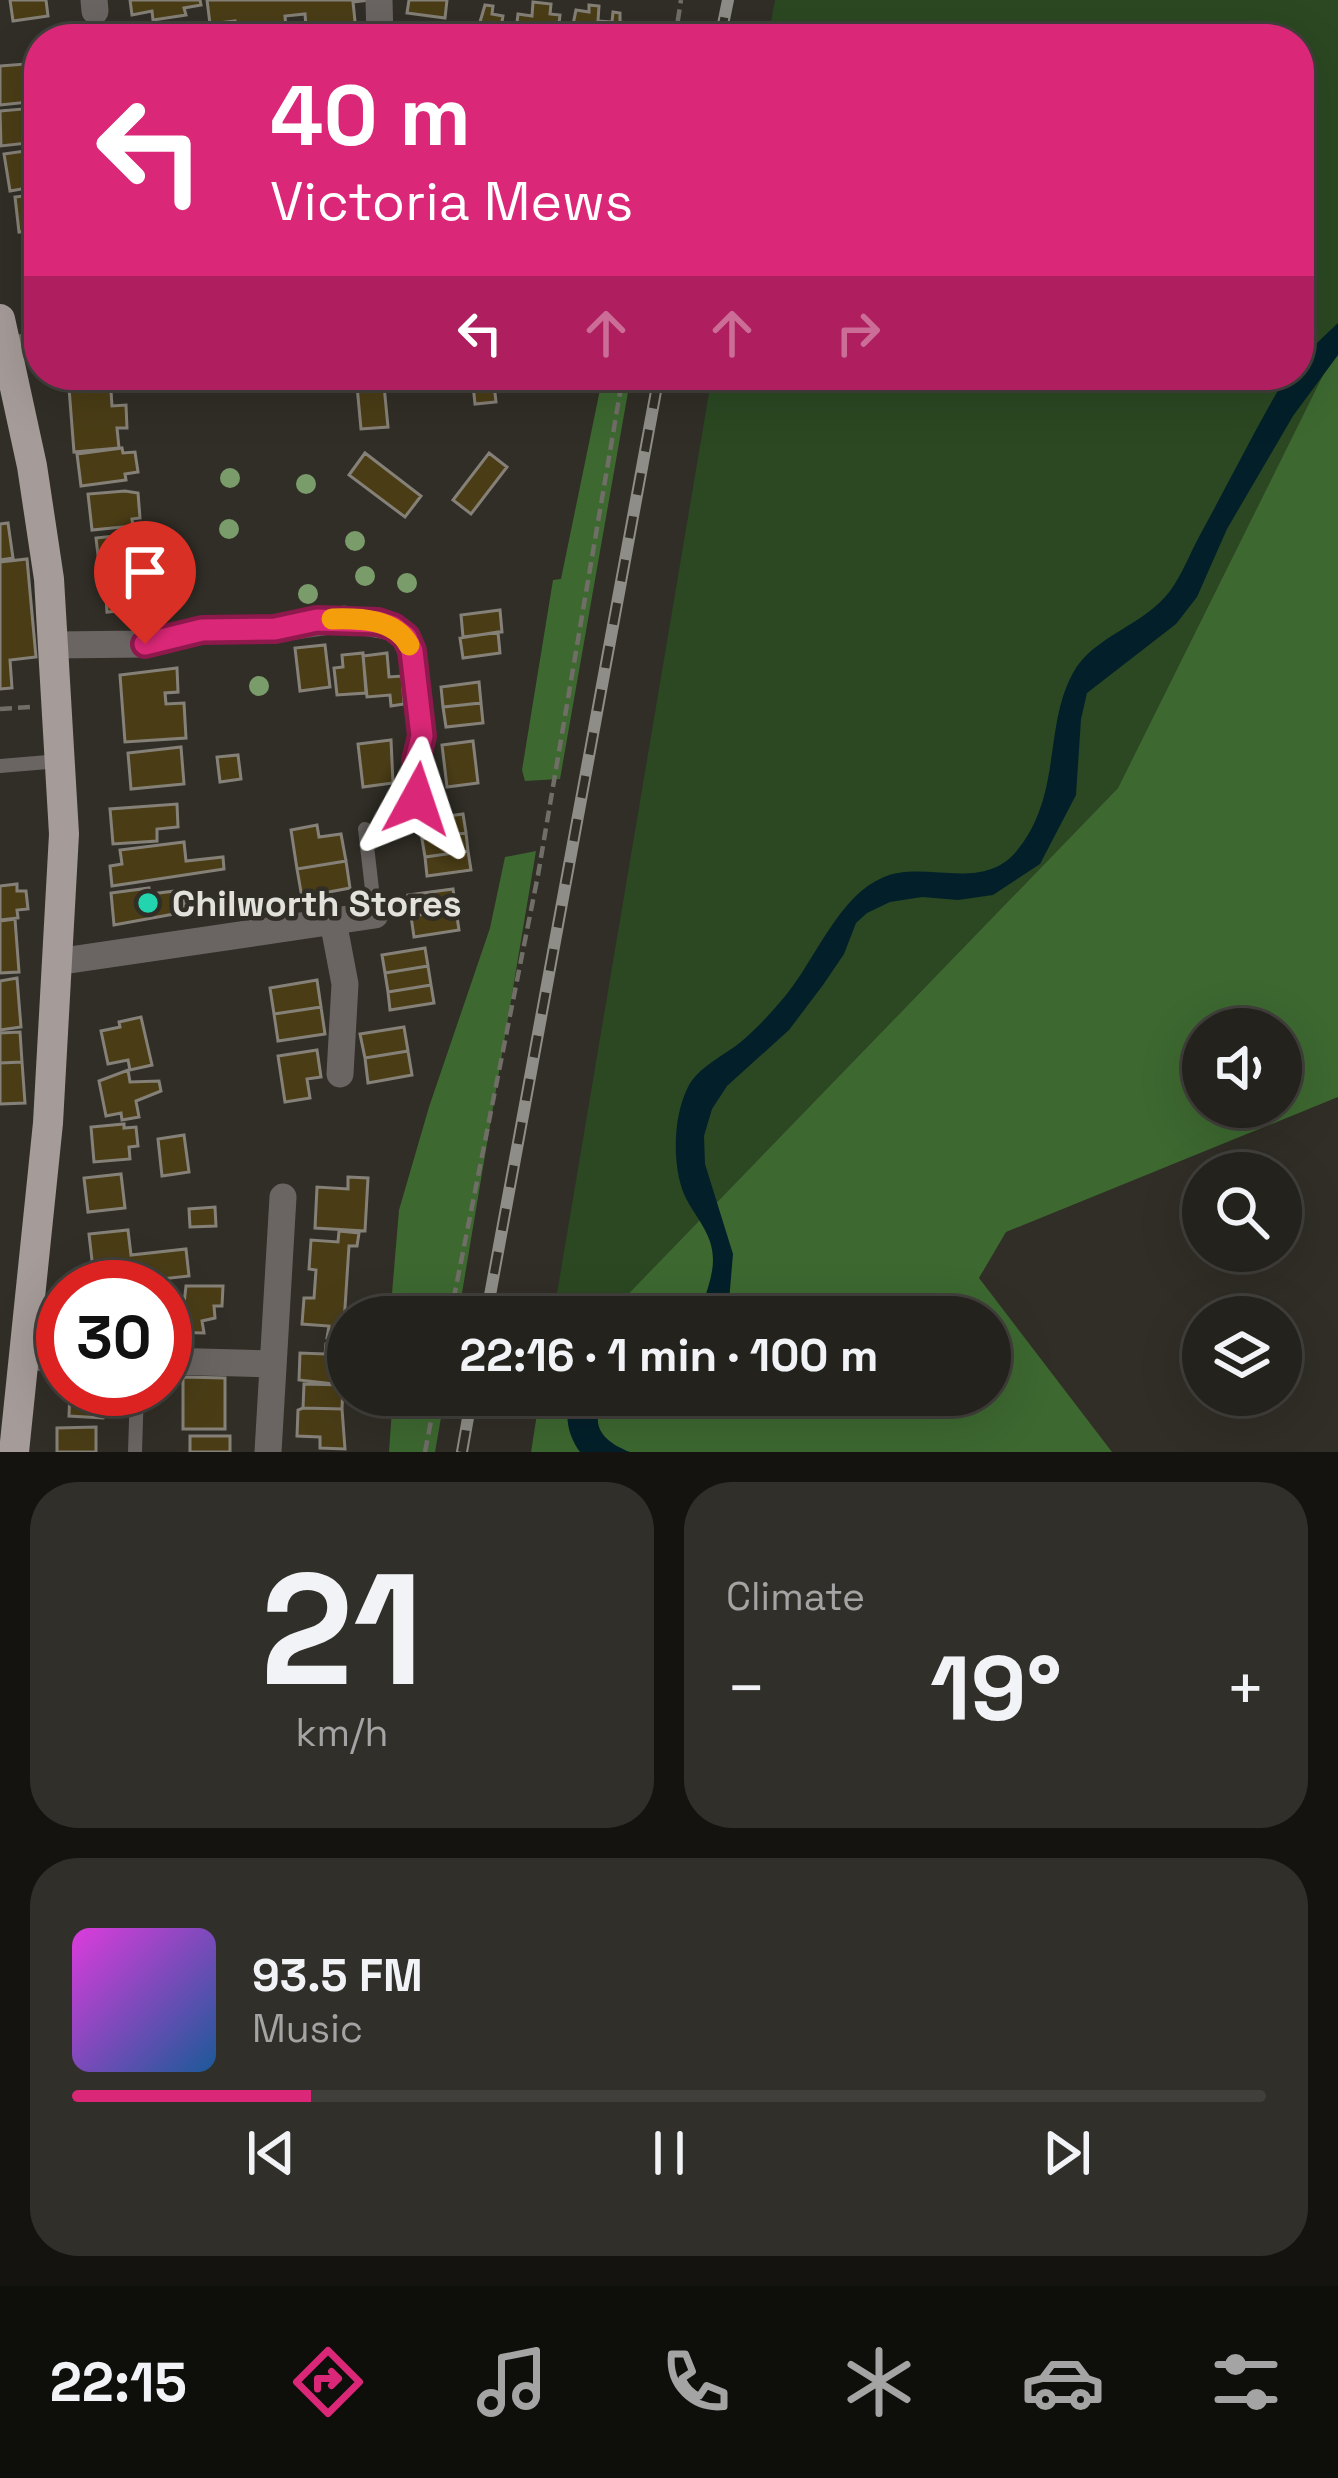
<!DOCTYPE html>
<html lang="en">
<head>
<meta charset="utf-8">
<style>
  body { margin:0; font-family:"Space Grotesk",sans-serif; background:#302f29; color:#f1f3f6; height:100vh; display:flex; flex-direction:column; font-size:45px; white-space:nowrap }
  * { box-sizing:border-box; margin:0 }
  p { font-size:39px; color:#a3a4a3 }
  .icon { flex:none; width:66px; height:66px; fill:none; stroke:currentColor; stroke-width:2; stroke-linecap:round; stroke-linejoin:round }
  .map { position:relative; height:1452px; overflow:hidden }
  .panel { display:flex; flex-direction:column; gap:30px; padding:30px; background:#14130f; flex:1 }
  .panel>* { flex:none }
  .hud { position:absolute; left:24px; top:24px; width:1290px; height:366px; border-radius:48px; box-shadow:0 12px 48px #0002,0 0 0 3px #413f3b; background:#db2777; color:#fff; overflow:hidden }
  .fabs { position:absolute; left:1182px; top:1008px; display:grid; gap:24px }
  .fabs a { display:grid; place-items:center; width:120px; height:120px; border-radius:50%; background:#24221c; box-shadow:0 12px 48px #0002,0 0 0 3px #413f3b; font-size:60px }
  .speed { position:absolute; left:36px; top:1260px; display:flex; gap:24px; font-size:60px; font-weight:700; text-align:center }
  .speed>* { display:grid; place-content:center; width:156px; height:156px; border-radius:50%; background:#24221c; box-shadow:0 12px 48px #0002,0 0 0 3px #413f3b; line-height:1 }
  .speed .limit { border:18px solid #d22; background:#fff; color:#111 }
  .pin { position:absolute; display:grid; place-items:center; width:102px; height:102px; color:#fff; margin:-123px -51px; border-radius:50% 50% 50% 0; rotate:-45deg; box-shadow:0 0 12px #0007 }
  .pin .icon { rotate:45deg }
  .me { position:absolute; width:132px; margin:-66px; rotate:5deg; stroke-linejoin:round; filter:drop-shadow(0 0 9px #0008) }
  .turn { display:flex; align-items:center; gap:42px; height:252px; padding:0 48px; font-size:54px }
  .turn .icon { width:156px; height:156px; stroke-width:2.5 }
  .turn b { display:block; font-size:84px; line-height:102px }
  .lanes { display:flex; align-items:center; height:114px; padding:0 48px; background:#0003; justify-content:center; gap:60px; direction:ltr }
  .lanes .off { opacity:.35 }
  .big { font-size:90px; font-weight:600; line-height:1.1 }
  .panel .widget { flex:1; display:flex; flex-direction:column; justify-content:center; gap:18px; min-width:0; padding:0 42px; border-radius:48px; background:#302f29 }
  .panel .dial { align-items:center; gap:0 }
  .dial b { font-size:156px; line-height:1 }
  .song { display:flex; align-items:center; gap:36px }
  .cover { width:144px; height:144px; border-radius:18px; background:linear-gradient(135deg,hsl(300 70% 55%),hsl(210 70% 35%)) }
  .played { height:12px; border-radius:6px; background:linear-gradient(90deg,#db2777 20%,#413f3b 20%) }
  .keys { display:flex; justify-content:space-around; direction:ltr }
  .heat { display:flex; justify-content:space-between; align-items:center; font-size:66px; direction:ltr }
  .panel .tiles { flex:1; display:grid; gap:30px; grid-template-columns:1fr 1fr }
  .widget:last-child { grid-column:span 2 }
  .trip { position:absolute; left:327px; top:1296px; width:684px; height:120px; border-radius:60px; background:#24221c; box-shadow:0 12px 48px #0002,0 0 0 3px #413f3b; font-weight:600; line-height:120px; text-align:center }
  .dock { display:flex; height:192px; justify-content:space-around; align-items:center; background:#0e0e0b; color:#a3a4a3 }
  .dock .icon { width:84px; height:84px }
  .dock .selected { color:#db2777 }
  .dock b { font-size:54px; color:#f1f3f6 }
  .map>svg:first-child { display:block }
  .green { fill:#2b4822 }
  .forest { fill:#3d6830; fill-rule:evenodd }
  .water { fill:#03202a }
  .building { fill:#4a3d16; stroke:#858178; stroke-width:3 }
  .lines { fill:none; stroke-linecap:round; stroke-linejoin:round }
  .path { stroke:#706e67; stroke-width:4.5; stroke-dasharray:12 6; stroke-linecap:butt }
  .service { stroke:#6a6563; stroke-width:14 }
  .minor { stroke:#6a6563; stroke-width:27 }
  .primary { stroke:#a59b98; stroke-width:30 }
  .rail-casing { stroke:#8f8d87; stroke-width:12 }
  .rail { stroke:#302e26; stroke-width:8; stroke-dasharray:22; stroke-linecap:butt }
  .tree { fill:#7a9c6b }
  .route-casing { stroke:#8e194d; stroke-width:30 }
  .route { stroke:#db2777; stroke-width:21 }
  .slow { stroke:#f59e0b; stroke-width:21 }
  .poi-dot { fill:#22d5af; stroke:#302e26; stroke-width:4.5 }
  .labels { text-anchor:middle; stroke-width:9; stroke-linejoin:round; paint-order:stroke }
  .poi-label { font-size:36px; font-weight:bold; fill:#e3e1dc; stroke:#302e26; text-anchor:start }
</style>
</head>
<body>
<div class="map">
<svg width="1338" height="1452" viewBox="0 0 1338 1452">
  <rect width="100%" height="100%" fill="#302e26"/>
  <path class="green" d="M775 0H1338V345L1118 788 606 1317H553L712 375H1299V39H768Z"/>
  <path class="forest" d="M1338 345V1097L1006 1232 979 1278 1112 1452H531L540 1395H990V1317H606L1118 788ZM1203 1029H1281V1107H1203Z
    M603 375H631L560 779 525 781 522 770 553 580 561 579Z
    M536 851 458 1317H390L399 1210 429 1107 490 928 505 857Z
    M393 1395H445L435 1452H389Z"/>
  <path class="water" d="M1338 323V355L1293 416 1227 529 1197 597 1176 624 1087 693 1081 719 1076 795 1040 864 993 895 958 900 922 897 890 902 867 913 856 923 844 954 823 985 789 1030 727 1086 712 1109 704 1136 705 1164 733 1254 729 1301 723 1317H681L703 1304C707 1290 713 1275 713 1260 713 1232 694 1217 684 1194 672 1165 673 1116 688 1087 699 1066 724 1056 742 1041 758 1027 773 1011 786 995 815 960 839 895 884 877 925 860 980 892 1015 853 1063 797 1043 727 1073 673 1093 636 1145 625 1170 591 1182 575 1190 553 1200 535 1229 482 1256 427 1287 375H1299V360Z
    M572 1395H607C587 1424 602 1441 630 1452H580C568 1436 563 1414 572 1395Z"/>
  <path class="building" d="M10 0H46L48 16 13 21Z
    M130 0H200L201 5 184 8 186 15 153 20 152 11 132 15Z
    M207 0H370L353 2 356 31 346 32 347 39H307L305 14 285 16 287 39H237L235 21 210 24Z
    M409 0H447L445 18 407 13Z
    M533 2 551 4 550 14 560 15 557 39H515L518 14 532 16Z
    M485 5 493 6 492 14 503 16 499 39H475Z
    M589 5 599 6 598 21 612 22 613 12 620 13V22L628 23 626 39H570L576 10 589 12Z
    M25 64 26 76 35 75 36 90H28L29 102 0 105V66Z
    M34 108 35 114 39 113 37 142 1 146 0 111Z
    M39 149V186L10 191 4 154Z
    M39 194V230L19 232 15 197Z
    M39 236V274L32 275 26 238Z
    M68 375H110L112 406 126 405 127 428H117L119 448 74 452Z
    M356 375H383L388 427 361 429Z
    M472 375H493L496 402 475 404Z
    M122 448 123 453 135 452 138 472 125 474 126 480 81 486 77 454Z
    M365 453 421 496 405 517 349 475Z
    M489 453 507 467 471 514 453 500Z
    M125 491 138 493 140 518 132 519 133 526 92 530 88 494Z
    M8 523 13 558 0 560V524Z
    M134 534 135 540 146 539 148 559 135 560 136 568 100 572 96 538Z
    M27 559 36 657 10 660 12 688 0 689V562Z
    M139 579 142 587 154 584 155 595 143 598 141 609 107 612 105 582Z
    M500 610 502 632 463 637 461 615Z
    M498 632 500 653 463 658 460 638Z
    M325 645 330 687 300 691 295 648Z
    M363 653 366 693 337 695 334 668 343 667 342 655Z
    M387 653 389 677 402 676 404 704 391 706 390 695 367 697 363 656Z
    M177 668 178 692 165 693 166 704 184 703 186 738 125 742 120 675Z
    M479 682 481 703 443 707 441 687Z
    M481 703 483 723 446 727 443 707Z
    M391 740 393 783 363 787 358 744Z
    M473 741 478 783 447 787 442 745Z
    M181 747 184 784 131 789 128 753Z
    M238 755 241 779 220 782 217 757Z
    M177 804 178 827 157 829V841L113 844 110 809Z
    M463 814 466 833 422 839 420 820Z
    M317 825 319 837 341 834 346 861 297 869 291 830Z
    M466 833 468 851 425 857 422 839Z
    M184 842 186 861 223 857 224 869 112 886 110 866 122 864 120 850Z
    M468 851 471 870 427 876 425 857Z
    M346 861 350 888 329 892 331 904 304 909 297 869Z
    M17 884V891H26L28 909 17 910 18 918 0 920V886Z
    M149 888 150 894 183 890 185 912 114 925 111 893Z
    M453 889 456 910 411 916 408 895Z
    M456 910 459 930 414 937 411 916Z
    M15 919 19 972 0 973V921Z
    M425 948 428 966 385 973 382 955Z
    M428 966 431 985 388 992 385 973Z
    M17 978 21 1027 0 1030V981Z
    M317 980 321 1007 274 1014 270 988Z
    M431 985 434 1003 390 1010 388 992Z
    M321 1007 325 1034 278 1041 274 1014Z
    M141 1017 152 1065 130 1070 128 1060 108 1064 101 1031 120 1027 119 1022Z
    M404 1027 408 1051 365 1058 360 1034Z
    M20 1032 22 1062 0 1063V1033Z
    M317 1050 321 1077 307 1079 310 1098 285 1102 278 1056Z
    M408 1051 412 1075 368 1083 365 1058Z
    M22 1062 25 1103 0 1104V1063Z
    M128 1070 130 1082 159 1081 161 1091 136 1101 139 1117 122 1120 121 1113 106 1116 99 1081Z
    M124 1124V1128L136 1127 138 1146 129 1147 130 1159 94 1162 91 1127Z
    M184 1135 189 1172 162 1176 158 1139Z
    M121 1174 125 1208 88 1212 84 1178Z
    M348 1177 368 1178 365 1231 315 1228 317 1187 348 1189Z
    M215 1207 216 1226 190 1227 189 1209Z
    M128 1230 131 1255 186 1249 189 1276 152 1280V1287H95L89 1234Z
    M339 1231 359 1233 357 1246H349L344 1323H348V1340L327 1338 329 1326 302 1324 304 1298H314L316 1270 309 1269 311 1240 338 1242Z
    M186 1286H223L222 1306H214L215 1318 202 1321 204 1333 165 1332V1319L171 1320 172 1303 184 1304Z
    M326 1344 348 1345 343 1385 299 1380 300 1353 325 1354Z
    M183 1377 225 1378V1429H183Z
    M304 1384 343 1385 342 1409 303 1408Z
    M70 1389H105L103 1418 69 1416Z
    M303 1408 342 1409 345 1449 320 1448V1437L297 1436 298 1410Z
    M96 1427V1452H57V1428Z
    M190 1436H230V1452H190Z"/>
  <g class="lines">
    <path class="path" d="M675 39 681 0
      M0 709 30 707
      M450 1317 538 875 623 375
      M425 1452 436 1395"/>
    <path class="service" d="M0 766 60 761
      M365 829 375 915
      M135 1452 137 1389"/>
    <path class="minor" d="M94 0 95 11
      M379 0 380 39
      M8 349 39 346
      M55 645 144 644 202 630 275 629 344 619 393 627 407 637 412 651 422 735 416 759 417 799
      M333 921 345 984 340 1074
      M56 962 375 915
      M26 1357 63 1358
      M165 1361 271 1364
      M268 1452 283 1197"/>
    <path class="primary" d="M0 319 32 466 49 579 64 834 48 1123 14 1452"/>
    <g class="rail-casing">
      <path id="rail" d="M720 39 728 0
        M486 1317 659 375
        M462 1452 472 1395"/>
    </g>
    <use href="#rail" class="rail"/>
  </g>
  <g class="tree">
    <circle cx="230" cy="478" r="10"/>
    <circle cx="306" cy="484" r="10"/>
    <circle cx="229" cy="529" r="10"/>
    <circle cx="355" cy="541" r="10"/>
    <circle cx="365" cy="576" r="10"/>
    <circle cx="407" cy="583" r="10"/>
    <circle cx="308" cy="594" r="10"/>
    <circle cx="259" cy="686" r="10"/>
  </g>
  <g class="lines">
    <g class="route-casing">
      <path id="route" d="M145 644 202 630 275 629 317 620 378 622 393 627 406 637 412 651 422 736 416 760 417 799"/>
    </g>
    <use href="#route" class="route"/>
    <path class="slow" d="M332 619C360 618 395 619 409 645"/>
  </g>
  <circle class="poi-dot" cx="148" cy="903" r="12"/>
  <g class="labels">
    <g class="poi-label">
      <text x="172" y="916">Chilworth Stores</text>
    </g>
  </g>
</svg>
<div class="fabs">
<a><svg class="icon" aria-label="sound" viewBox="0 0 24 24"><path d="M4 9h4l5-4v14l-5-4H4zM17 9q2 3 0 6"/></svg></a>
<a><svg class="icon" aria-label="search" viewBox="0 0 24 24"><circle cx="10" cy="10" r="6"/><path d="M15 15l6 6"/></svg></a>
<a><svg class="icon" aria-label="layers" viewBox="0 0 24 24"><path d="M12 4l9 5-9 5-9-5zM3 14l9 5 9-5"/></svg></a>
</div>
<div class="speed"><div class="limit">30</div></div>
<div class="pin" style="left:145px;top:644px;background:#d93025"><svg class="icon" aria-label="arrive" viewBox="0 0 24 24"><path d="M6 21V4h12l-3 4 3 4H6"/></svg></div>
<svg class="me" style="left:417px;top:799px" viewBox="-20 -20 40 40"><path d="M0-17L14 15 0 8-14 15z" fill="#db2777" stroke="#fff" stroke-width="4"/></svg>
<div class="trip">22:16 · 1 min · 100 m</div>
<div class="hud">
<div class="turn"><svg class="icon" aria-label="left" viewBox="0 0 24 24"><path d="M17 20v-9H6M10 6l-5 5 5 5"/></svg><div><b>40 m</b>Victoria Mews</div></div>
<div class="lanes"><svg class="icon" aria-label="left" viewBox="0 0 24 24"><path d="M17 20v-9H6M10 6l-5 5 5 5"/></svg><svg class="icon off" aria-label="ahead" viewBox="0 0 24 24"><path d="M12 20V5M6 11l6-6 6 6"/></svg><svg class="icon off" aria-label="ahead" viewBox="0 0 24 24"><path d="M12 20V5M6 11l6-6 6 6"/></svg><svg class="icon off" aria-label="right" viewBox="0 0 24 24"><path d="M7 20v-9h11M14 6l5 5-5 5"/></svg></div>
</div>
</div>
<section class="panel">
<div class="tiles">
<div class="widget dial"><b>21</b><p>km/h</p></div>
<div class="widget"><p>Climate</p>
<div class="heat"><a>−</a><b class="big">19°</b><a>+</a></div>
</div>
<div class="widget">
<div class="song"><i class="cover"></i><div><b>93.5 FM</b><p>Music</p></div></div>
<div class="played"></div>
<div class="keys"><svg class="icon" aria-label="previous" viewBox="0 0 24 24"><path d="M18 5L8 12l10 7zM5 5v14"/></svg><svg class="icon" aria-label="pause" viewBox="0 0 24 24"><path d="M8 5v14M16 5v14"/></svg><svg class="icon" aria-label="next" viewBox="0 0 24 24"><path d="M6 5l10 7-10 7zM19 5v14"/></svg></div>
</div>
</div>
</section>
<nav class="dock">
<b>22:15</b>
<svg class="icon selected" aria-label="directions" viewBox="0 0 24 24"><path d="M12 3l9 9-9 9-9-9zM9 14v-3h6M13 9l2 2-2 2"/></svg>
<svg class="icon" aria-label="music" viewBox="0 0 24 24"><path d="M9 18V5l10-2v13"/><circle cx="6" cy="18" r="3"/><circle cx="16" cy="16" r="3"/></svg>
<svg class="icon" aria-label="phone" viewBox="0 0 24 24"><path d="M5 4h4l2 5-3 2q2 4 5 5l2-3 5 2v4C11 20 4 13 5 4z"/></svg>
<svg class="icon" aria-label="climate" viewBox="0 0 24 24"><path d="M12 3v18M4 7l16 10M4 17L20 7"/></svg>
<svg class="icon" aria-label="car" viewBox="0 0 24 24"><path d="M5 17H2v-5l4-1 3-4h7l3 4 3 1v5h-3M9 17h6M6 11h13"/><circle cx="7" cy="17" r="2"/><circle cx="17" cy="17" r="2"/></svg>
<svg class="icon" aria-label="filters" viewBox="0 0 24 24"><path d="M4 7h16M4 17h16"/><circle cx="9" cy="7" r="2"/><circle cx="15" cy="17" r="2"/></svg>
</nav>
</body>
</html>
